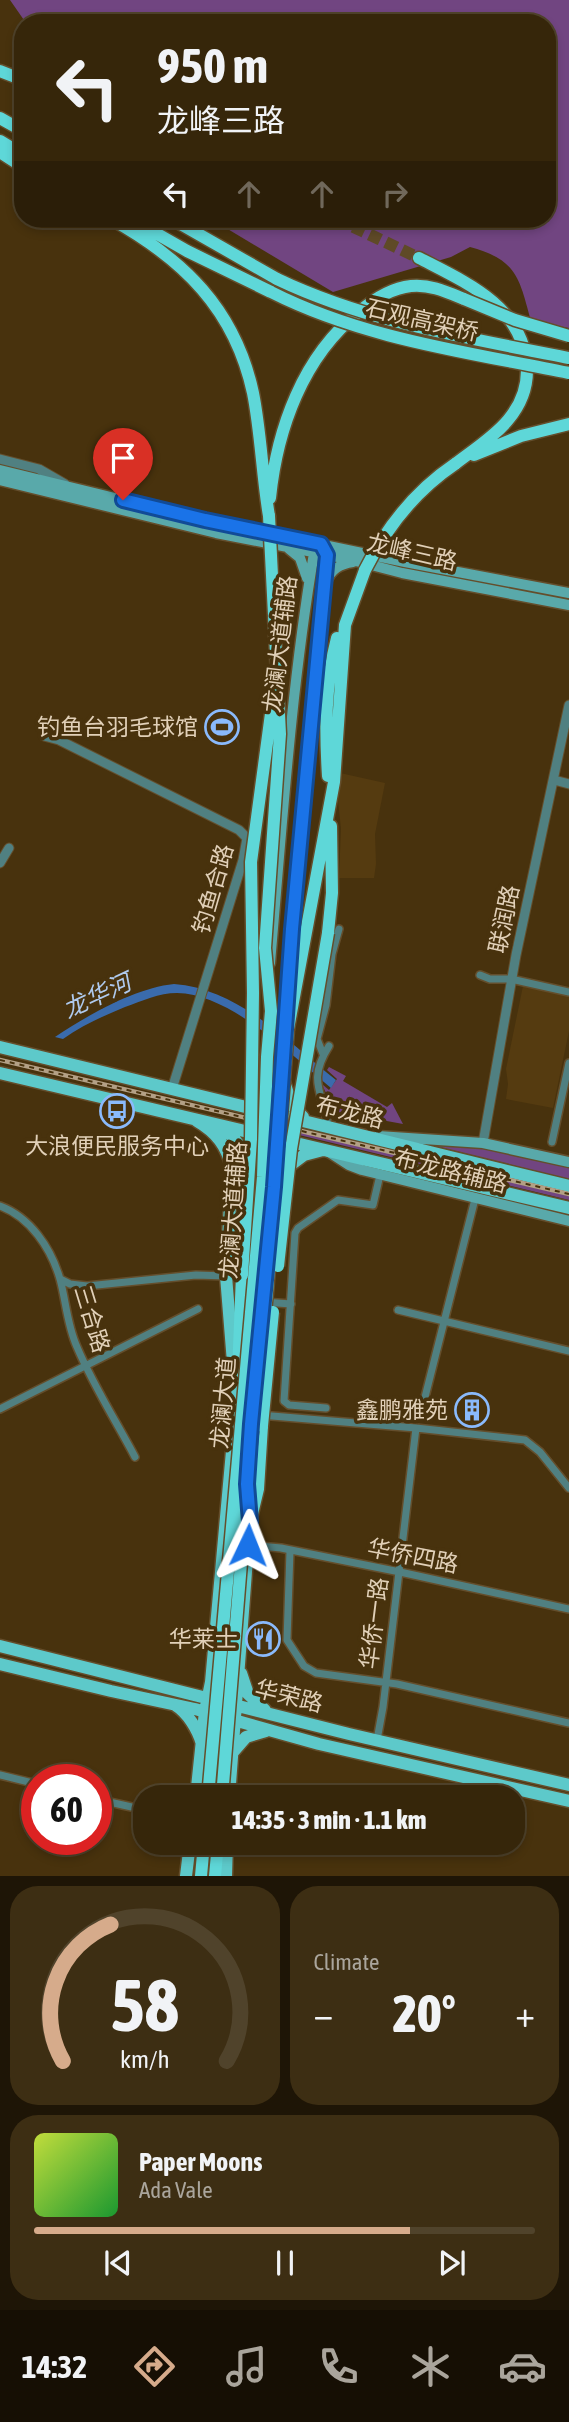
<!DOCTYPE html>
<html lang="en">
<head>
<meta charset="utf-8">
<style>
  body { margin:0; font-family:"Asap Condensed","Noto Sans SC",sans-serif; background:#3d2e13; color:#f1f3f6; height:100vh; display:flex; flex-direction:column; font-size:26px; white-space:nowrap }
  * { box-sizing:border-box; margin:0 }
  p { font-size:23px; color:#aaa59c }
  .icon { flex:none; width:38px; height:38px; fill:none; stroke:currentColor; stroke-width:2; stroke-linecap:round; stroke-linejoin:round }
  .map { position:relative; height:1876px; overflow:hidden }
  .side { display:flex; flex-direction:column; gap:10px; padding:10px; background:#1e1506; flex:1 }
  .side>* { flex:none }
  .banner { position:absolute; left:14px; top:14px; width:542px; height:214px; border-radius:28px; box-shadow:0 4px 10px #0003,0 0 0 2px #50432b; background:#36260a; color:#f1f3f6; overflow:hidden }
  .speed { position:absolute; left:21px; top:1764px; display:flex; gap:14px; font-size:35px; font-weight:700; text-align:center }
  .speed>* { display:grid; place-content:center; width:91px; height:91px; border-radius:50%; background:#36260a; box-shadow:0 4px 10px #0003,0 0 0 2px #50432b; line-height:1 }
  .speed .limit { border:10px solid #d22; background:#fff; color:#111 }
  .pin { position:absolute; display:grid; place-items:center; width:60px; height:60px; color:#fff; margin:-72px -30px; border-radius:50% 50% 50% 0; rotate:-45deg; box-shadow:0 0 7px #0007 }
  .pin .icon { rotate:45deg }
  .me { position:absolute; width:77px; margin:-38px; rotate:2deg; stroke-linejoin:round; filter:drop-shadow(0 0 5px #0008) }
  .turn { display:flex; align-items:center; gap:24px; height:147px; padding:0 28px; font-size:32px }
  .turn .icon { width:91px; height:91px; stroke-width:2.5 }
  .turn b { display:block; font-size:49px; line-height:60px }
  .lanes { display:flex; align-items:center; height:66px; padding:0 28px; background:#0003; justify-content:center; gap:35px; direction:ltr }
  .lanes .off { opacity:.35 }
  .big { font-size:52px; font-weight:800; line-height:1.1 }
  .side .widget { flex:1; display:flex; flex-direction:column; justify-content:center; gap:10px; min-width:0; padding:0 24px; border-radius:28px; background:#3d2e13 }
  .side .dial { align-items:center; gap:0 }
  .dial svg { height:182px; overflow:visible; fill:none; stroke:#50432b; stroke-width:7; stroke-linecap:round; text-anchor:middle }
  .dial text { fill:#f1f3f6; stroke:none }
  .song { display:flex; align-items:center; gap:21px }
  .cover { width:84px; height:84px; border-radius:10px; background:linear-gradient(135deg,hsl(70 70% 55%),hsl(130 70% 35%)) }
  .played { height:7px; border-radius:4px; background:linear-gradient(90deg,#d6ab8b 75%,#50432b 75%) }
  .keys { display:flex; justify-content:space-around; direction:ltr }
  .heat { display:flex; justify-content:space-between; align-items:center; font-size:38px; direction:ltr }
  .side .tiles { flex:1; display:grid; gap:10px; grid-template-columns:1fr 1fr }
  .widget:last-child { grid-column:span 2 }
  .trip { position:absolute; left:133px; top:1785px; width:392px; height:70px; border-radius:28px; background:#36260a; box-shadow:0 4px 10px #0003,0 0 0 2px #50432b; font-weight:800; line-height:70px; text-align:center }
  .tabs { display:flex; height:112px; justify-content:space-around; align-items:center; background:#160f04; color:#aaa59c }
  .tabs .icon { width:49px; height:49px }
  .tabs .selected { color:#d6ab8b }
  .tabs b { font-size:32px; color:#f1f3f6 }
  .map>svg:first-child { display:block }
  .built { fill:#553b10 }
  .green { fill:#714581 }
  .water { fill:#3a6bac }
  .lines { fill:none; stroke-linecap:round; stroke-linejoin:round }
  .trunk-tunnel { stroke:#5f4a27; stroke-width:12; stroke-dasharray:12 6; stroke-linecap:butt }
  .minor-casing { stroke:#644e2c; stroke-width:10 }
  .tertiary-casing { stroke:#644e2c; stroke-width:11 }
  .secondary-casing { stroke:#644e2c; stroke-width:13 }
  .primary-casing { stroke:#644e2c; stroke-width:15 }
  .trunk-casing { stroke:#644e2c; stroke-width:15 }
  .minor { stroke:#508081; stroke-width:7 }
  .tertiary { stroke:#508081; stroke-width:9 }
  .secondary { stroke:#59a9aa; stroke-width:10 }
  .primary { stroke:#5dc9ca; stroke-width:12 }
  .trunk { stroke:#5ed7d8; stroke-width:12 }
  .rail-casing { stroke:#b3a085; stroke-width:4.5 }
  .rail { stroke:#48320d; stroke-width:2; stroke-dasharray:5; stroke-linecap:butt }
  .trunk-bridge-casing { stroke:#644e2c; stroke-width:15; stroke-linecap:butt }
  .trunk-bridge { stroke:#5ed7d8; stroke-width:12 }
  .route-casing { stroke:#114b97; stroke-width:18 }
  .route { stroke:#1a73e8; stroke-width:12 }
  .labels { text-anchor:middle; stroke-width:7; stroke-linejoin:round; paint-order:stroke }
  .street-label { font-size:23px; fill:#e1d0b8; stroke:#48320d }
  .poi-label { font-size:23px; fill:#e1d0b8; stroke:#48320d; text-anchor:end }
  .water-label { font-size:24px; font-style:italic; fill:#afcaee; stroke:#48320d }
</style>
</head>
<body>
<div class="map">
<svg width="569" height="1876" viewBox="0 0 569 1876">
  <rect width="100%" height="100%" fill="#48320d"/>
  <path class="built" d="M340 773 385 783 375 834 376 864 374 878H339L341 829 338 801Z
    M523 986 569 996V1031L553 1108 506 1099 508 1084 506 1069Z"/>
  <path class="green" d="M10 0H569V328L531 321C519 277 517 260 470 247L451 257 333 292 211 219H548V23H26Z
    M329 1067 346 1076 343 1081 387 1107 392 1103 403 1124 338 1112 334 1108 323 1087V1085L329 1090 337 1079 327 1070Z
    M297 1131 569 1196V1200L295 1134Z
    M415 1141 499 1150 569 1166V1179Z"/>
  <path class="water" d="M174 984C239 989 288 1042 336 1080L331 1088C291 1055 231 994 177 993 159 993 142 1001 125 1007 103 1016 83 1025 63 1039L55 1037C88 1015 135 988 174 984Z"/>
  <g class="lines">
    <path class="trunk-tunnel" d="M337 219 419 258"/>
    <g class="minor-casing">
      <path id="minor" d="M480 975 490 979H511L569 992
        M323 1054 317 1039 326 1005 332 954 339 929
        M328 1127C324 1093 306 1082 329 1046
        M552 1142 569 1063
        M0 1206C30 1217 51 1248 60 1279 66 1301 67 1325 77 1347 93 1385 116 1421 135 1457
        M60 1279 70 1284 87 1286 196 1275 226 1276
        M264 1302 291 1304
        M398 1310 569 1351
        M423 1405 475 1199
        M326 1408 289 1405 284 1401 295 1233 298 1228 338 1200 373 1205 380 1175
        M0 1409 198 1309
        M260 1415 416 1428 525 1440 540 1452 569 1488
        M248 1545 281 1548 400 1572 569 1609
        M290 1551 287 1640 304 1666 316 1673 397 1684 569 1723
        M377 1740 383 1707 416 1428
        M0 1775 37 1784
        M96 1799 145 1810"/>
    </g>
    <g class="tertiary-casing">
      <path id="tertiary" d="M0 459 39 469 65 484
        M44 736 59 740 239 830 247 838 243 860 172 1089
        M554 780 569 784
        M0 863 9 848
        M483 1143 516 955 569 705"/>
    </g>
    <g class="secondary-casing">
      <path id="secondary" d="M0 470 205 520 405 562 569 593
        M0 480 216 533 348 559 402 573 569 605
        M289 549 300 558 307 578
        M326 582C331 569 340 564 353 562
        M270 963C282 826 291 688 314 553L317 549
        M287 1008 292 929 325 585 326 555 324 551
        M378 1136 483 1143 569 1162
        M329 1152 349 1165 362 1170 569 1221"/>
    </g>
    <g class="primary-casing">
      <path id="primary" d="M0 1047 569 1186
        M0 1073 569 1208
        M284 1082 292 1105 303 1117
        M197 1121C216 1132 227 1146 232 1168L226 1276 234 1375
        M218 1125C242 1139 253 1168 257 1195
        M284 1170 304 1155 323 1150
        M0 1646 349 1734 569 1785
        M0 1664 111 1691 195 1709 319 1744 569 1801
        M241 1673 248 1694 265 1710
        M175 1705C188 1713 198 1730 202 1744
        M233 1752 246 1737 266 1731
        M196 1797 205 1711 211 1682 240 1363
        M229 1797 248 1545
        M186 1876 190 1843
        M226 1876 227 1843"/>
    </g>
    <g class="trunk-casing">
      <path id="trunk" d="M0 71 23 80
        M0 118 23 131
        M0 141 23 155
        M0 152 23 167
        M111 219C183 259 235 309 253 393 261 433 262 475 269 516
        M131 219 187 251 271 292
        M172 219 277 279
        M419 258C444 271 472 284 493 302 529 333 540 382 508 420 494 437 473 450 455 464
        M474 455 521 436 569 424
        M270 498C277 429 303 356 359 312 373 300 392 288 411 286 430 284 447 292 464 299
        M328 776C325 729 325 684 337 638
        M328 933 332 893 331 826
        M288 1029 334 782 345 625 365 570
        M238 1372 242 1275
        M250 1522 258 1489 262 1426
        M201 1876 204 1843
        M215 1876 218 1843"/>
    </g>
    <use href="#minor" class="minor"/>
    <use href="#tertiary" class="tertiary"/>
    <use href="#secondary" class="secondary"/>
    <use href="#primary" class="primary"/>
    <use href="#trunk" class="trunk"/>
    <g class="rail-casing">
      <path id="rail" d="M0 1060 569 1194"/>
    </g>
    <use href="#rail" class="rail"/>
    <g class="trunk-bridge-casing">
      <path id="trunk-bridge" d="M277 279C369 323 470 338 569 358
        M271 292C364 339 467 352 569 373
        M464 299 515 320 569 336
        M365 570C386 528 415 491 455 464
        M278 1266 291 1149 328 933
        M242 1275 251 1139 253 993 251 862 272 706
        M262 1426 273 1312
        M208 1797 263 1177 267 1057 271 1011 265 948 280 734 269 516
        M222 1797 251 1440 267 1293 288 1029"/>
    </g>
    <use href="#trunk-bridge" class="trunk-bridge"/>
  </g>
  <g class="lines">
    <g class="route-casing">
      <path id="route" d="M123 500 205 520 321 544 327 555 292 929 274 1187 251 1424 247 1484 250 1522 248 1545"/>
    </g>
    <use href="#route" class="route"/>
  </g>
  <defs>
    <g id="stadium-ring" transform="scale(1.75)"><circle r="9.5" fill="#48320d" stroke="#8abafc" stroke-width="1.5"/><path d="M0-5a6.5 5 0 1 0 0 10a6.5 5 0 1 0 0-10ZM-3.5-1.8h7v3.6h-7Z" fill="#8abafc"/></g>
    <g id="bus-ring" transform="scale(1.75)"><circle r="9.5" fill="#48320d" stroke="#8abafc" stroke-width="1.5"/><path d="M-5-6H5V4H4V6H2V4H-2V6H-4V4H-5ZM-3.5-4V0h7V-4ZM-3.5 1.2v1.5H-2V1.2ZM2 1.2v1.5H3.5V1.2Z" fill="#8abafc"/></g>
    <g id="building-ring" transform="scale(1.75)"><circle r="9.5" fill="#48320d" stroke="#8abafc" stroke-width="1.5"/><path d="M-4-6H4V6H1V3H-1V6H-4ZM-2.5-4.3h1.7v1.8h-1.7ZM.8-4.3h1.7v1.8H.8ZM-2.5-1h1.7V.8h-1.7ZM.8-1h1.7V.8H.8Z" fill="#8abafc"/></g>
    <g id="restaurant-ring" transform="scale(1.75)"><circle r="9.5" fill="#48320d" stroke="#8abafc" stroke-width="1.5"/><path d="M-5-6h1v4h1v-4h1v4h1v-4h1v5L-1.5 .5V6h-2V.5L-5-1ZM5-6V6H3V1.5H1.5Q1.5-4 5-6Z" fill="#8abafc"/></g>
  </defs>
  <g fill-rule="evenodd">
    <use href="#stadium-ring" x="222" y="727"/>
    <use href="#bus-ring" x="117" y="1111"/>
    <use href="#building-ring" x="472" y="1410"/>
    <use href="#restaurant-ring" x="263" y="1639"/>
  </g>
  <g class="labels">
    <g class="street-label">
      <text transform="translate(422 320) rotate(13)" y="8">石观高架桥</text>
      <text transform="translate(412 552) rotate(13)" y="8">龙峰三路</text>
      <text transform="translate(280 644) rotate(-83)" y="8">龙澜大道辅路</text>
      <text transform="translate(213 889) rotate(-74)" y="8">钓鱼合路</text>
      <text transform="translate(504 919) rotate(-78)" y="8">联润路</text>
      <text transform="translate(350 1112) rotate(14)" y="8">布龙路</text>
      <text transform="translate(451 1171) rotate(14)" y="8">布龙路辅路</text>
      <text transform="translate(233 1210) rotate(-86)" y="8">龙澜大道辅路</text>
      <text transform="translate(92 1319) rotate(73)" y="8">三合路</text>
      <text transform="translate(223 1403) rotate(-85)" y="8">龙澜大道</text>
      <text transform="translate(413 1556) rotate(11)" y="8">华侨四路</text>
      <text transform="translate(374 1623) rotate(-83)" y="8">华侨一路</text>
      <text transform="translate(289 1696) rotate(14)" y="8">华荣路</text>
    </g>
    <g class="poi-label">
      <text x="198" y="735">钓鱼台羽毛球馆</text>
      <text x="117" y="1154" text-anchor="middle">大浪便民服务中心</text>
      <text x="448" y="1418">鑫鹏雅苑</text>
      <text x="238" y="1647">华莱士</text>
    </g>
    <g class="water-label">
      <text transform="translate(97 996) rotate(-25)" y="8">龙华河</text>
    </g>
  </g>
</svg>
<div class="speed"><div class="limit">60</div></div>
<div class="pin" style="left:123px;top:500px;background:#d93025"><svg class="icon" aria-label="arrive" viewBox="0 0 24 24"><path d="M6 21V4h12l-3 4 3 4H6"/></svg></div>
<svg class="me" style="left:248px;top:1545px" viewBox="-20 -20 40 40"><path d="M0-17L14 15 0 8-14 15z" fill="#1a73e8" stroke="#fff" stroke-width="4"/></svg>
<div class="trip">14:35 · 3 min · 1.1 km</div>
<div class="banner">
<div class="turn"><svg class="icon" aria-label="left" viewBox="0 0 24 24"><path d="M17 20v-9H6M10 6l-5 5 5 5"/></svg><div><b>950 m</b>龙峰三路</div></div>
<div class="lanes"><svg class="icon" aria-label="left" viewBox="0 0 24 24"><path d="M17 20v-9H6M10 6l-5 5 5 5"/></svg><svg class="icon off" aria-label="ahead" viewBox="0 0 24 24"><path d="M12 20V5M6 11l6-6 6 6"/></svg><svg class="icon off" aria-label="ahead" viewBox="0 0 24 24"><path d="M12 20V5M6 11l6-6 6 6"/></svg><svg class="icon off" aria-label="right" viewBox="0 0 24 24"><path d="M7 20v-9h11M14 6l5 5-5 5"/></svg></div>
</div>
</div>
<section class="side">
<div class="tiles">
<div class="widget dial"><svg viewBox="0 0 100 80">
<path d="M14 69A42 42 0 1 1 86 69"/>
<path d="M14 69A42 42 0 0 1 35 9" stroke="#d6ab8b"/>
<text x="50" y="56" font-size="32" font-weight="700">58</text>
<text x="50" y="72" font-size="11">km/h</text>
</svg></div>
<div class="widget"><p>Climate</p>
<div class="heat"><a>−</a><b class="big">20°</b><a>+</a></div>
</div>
<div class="widget">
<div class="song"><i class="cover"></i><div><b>Paper Moons</b><p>Ada Vale</p></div></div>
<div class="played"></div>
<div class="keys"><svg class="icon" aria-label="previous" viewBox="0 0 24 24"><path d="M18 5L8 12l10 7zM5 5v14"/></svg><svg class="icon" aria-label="pause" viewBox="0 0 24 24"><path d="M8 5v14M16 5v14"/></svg><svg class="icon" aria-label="next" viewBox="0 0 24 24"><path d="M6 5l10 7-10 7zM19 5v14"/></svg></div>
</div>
</div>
</section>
<nav class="tabs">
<b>14:32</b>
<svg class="icon selected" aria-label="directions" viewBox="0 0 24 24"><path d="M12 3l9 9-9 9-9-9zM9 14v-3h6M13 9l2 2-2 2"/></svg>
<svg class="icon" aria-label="music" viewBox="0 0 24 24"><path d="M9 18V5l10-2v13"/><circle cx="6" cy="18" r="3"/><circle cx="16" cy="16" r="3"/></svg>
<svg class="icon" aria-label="phone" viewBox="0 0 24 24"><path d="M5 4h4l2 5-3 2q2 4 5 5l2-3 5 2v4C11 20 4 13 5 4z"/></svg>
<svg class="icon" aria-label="climate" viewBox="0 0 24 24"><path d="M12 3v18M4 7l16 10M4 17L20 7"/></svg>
<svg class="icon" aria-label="car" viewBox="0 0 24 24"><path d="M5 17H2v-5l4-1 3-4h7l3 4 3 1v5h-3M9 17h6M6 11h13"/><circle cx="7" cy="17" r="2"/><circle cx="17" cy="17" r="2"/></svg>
</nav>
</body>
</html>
